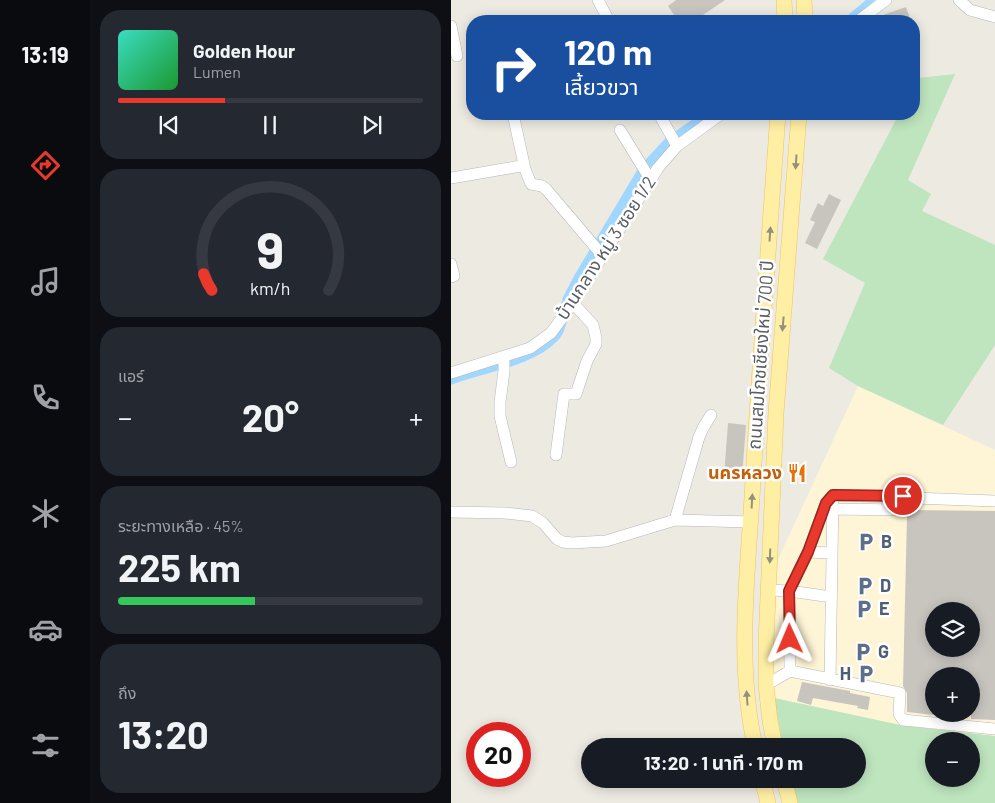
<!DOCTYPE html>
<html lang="th">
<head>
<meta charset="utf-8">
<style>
  body { margin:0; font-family:Barlow,"Noto Sans Thai",sans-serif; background:#242831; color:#f1f3f6; height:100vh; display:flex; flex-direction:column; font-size:19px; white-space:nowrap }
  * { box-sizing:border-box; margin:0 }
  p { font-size:16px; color:#9ea1a6 }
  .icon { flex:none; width:28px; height:28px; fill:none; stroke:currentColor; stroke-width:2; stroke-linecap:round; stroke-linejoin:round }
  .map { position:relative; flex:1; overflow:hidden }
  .details { display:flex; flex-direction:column; gap:10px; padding:10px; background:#0d0f14; width:361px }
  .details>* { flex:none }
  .guide { position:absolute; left:15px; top:15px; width:454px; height:105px; border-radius:20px; box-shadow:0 2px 12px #0003; background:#1a4fa0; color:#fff; overflow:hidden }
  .fabs { position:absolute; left:474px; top:602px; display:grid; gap:10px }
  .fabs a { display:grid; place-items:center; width:55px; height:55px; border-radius:50%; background:#171b24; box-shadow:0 2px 12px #0003; font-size:25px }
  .speed { position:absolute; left:15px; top:722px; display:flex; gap:10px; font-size:25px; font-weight:700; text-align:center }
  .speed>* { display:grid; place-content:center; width:65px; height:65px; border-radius:50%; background:#171b24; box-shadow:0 2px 12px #0003; line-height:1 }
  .speed .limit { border:8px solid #d22; background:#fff; color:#111 }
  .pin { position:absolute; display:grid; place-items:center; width:42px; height:42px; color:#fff; margin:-21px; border:2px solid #fff; border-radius:50%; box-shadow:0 1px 5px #0007 }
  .me { position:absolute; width:55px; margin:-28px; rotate:359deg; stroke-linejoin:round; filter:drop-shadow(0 0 4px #0008) }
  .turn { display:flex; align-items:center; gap:18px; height:105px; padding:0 15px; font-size:22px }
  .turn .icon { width:65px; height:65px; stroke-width:2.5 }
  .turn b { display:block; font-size:35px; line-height:42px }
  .big { font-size:38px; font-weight:700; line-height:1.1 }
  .details .card { flex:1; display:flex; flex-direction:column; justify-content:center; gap:8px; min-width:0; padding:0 18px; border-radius:20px; background:#242831 }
  .details .dial { align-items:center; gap:0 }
  .dial svg { height:130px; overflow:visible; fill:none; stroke:#363941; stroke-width:7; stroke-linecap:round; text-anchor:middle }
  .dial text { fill:#f1f3f6; stroke:none }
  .song { display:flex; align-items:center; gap:15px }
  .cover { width:60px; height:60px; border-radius:8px; background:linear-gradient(135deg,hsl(170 70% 55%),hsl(130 70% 35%)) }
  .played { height:5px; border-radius:2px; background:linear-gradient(90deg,#e9382c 35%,#363941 35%) }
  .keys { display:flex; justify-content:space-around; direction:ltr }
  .heat { display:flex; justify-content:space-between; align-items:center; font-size:28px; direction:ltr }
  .charge { height:8px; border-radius:4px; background:linear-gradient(90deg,#34c759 45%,#363941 0) }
  .trip { position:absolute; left:130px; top:738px; width:285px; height:50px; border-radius:25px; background:#171b24; box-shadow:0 2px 12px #0003; font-weight:700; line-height:50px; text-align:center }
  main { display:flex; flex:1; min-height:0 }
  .tab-bar { display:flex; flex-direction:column; width:90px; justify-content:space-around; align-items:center; background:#090b0e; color:#9ea1a6 }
  .tab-bar .icon { width:35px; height:35px }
  .tab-bar .on { color:#e9382c }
  .tab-bar b { font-size:22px; color:#f1f3f6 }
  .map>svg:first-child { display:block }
  .commercial { fill:#fef4d6; fill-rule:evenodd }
  .green { fill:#bee5be; fill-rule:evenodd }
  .water { fill:#a0d7ff }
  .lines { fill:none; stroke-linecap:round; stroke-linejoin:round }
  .canal { stroke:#a0d7ff; stroke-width:9 }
  .building { fill:#c8c5bf; fill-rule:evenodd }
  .minor-casing { stroke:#b4b8bc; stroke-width:12 }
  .major-casing { stroke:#f1c457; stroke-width:16 }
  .minor { stroke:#fff; stroke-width:11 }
  .major { stroke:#ffefa5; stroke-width:15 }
  .oneway { fill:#94917a }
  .route-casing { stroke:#97241d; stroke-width:12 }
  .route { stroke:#e9382c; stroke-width:9 }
  .labels { text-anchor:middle; stroke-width:5; stroke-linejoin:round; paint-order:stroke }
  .street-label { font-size:18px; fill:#5a5e63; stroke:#fff }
  .food-label { font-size:18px; font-weight:bold; fill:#c56008; stroke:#fff; text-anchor:end }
  .service-label { font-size:18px; font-weight:bold; fill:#4e5e75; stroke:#fff; text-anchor:start }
</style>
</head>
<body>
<main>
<nav class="tab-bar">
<b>13:19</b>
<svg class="icon on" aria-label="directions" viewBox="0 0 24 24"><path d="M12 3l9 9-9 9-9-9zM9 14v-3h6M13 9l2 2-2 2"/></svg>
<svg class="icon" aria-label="music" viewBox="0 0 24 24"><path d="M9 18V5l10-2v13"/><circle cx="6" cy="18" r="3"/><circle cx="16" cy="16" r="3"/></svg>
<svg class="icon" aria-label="phone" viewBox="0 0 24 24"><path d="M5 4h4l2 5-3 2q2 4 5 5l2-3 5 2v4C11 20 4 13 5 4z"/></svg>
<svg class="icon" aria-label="climate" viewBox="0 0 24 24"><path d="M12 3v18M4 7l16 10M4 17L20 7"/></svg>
<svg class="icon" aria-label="car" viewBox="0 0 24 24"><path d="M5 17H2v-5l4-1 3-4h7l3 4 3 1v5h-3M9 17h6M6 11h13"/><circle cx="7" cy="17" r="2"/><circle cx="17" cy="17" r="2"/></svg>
<svg class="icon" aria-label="filters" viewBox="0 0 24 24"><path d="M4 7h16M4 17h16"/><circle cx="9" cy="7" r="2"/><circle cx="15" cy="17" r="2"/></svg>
</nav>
<section class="details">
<div class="card">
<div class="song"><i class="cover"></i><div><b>Golden Hour</b><p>Lumen</p></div></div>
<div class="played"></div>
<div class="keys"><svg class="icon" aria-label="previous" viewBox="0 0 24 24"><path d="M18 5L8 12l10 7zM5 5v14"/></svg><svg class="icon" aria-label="pause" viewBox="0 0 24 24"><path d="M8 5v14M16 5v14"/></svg><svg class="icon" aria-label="next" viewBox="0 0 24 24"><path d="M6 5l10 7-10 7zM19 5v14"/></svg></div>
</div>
<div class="card dial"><svg viewBox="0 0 100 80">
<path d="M14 69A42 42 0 1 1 86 69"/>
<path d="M14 69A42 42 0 0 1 9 59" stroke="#e9382c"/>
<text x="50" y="56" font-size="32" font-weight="700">9</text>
<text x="50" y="72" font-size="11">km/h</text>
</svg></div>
<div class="card"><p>แอร์</p>
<div class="heat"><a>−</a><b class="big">20°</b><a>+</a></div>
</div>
<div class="card"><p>ระยะทางเหลือ · 45%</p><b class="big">225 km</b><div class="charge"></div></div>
<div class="card"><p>ถึง</p><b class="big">13:20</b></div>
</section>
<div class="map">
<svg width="544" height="803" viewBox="0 0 544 803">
  <rect width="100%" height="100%" fill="#edeae2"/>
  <path class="commercial" d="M407 386 544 450V736L454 726 323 698 322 638 324 566ZM482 611H520V649H482ZM482 676H520V714H482Z"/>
  <path class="green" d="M504 74 457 180 480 194 471 211 544 245V345L492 425 407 386 378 368 414 283 372 259 448 114H462L463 87 467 78Z
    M323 698 454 726 544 736V803H345L339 779H406V746H332ZM482 741H520V779H482Z"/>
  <path class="water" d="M415 0H424L399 21H390Z"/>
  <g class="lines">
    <path class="canal" d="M113 311 116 299 127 278 192 169 217 142 257 114
      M0 380C32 368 81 362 104 337 108 333 109 328 111 323"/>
  </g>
  <path class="building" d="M225 0H274L243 21H227L217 6Z
    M455 7 460 21H419L423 18Z
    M378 194 390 200 366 249 354 243 364 222 359 220 367 203 372 206Z
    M277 423 295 425 291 477 273 476Z
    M459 510 544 511V720L520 719V676H482V715L456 712V693L452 686 456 516ZM482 611H520V649H482Z
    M351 682 399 691V693L419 697 417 710 406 708 407 706 362 698 360 705 346 701Z"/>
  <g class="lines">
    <g class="minor-casing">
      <path id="minor" d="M147 0 158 21
        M508 0 519 10 544 17
        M407 21 435 0
        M0 26 6 56
        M62 114 74 169
        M208 114 226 146
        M169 130 199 179
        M0 178 70 166 74 169 80 184 91 186 95 189 151 255
        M0 264 3 276 0 277
        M53 357V371L49 402V416L60 462
        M0 373 79 348 100 333 122 303 207 168 226 146 270 114
        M105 455 113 394H125L136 361 145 344V338L142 325 122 303
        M382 495 544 501
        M382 509 452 510
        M0 512 54 513 81 516 92 523 106 539 112 542 121 543 155 541 224 520 300 522
        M224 520 248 437 252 428 260 415
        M357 552 381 553
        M318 590 338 591 357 552 375 503 382 495
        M339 671 338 591 381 597
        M379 680 382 495
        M315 685 339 671 449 693 448 714 452 720 544 729"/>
    </g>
    <g class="major-casing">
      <path id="major" d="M333 0 334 21
        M353 0 354 21
        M304 746C286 665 296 580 301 498 308 370 318 242 327 114
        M324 746 319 721 315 685V643L325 413 348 114
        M311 779 317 803
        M333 779 339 803"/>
    </g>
    <use href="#minor" class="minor"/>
    <use href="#major" class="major"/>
  </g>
  <defs><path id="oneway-solid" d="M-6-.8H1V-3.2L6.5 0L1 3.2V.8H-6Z" transform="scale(1.25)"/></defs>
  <g class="oneway">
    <use href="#oneway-solid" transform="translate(345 162) rotate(94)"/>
    <use href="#oneway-solid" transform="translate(319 234) rotate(-86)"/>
    <use href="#oneway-solid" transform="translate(332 324) rotate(95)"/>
    <use href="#oneway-solid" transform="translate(301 501) rotate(-87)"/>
    <use href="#oneway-solid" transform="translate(319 556) rotate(92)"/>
    <use href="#oneway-solid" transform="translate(296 698) rotate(-94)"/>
  </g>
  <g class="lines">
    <g class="route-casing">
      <path id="route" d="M339 639 338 591 357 552 375 503 382 495 452 496"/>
    </g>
    <use href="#route" class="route"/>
  </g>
  <defs>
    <g id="restaurant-bare" transform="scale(1.5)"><path d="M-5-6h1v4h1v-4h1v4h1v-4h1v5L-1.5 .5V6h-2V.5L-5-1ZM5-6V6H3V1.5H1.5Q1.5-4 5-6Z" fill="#e8710a" stroke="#fff" stroke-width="2.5" paint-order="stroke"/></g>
    <g id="parking-bare" transform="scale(1.5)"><path d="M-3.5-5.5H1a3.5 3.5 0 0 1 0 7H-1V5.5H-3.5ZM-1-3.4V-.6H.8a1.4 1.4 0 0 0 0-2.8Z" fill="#5c6f8a" stroke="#fff" stroke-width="2.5" paint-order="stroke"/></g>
  </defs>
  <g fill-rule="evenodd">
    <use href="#restaurant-bare" x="346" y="473"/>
    <use href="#parking-bare" x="415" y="542"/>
    <use href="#parking-bare" x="414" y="586"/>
    <use href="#parking-bare" x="413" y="609"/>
    <use href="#parking-bare" x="412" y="652"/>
    <use href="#parking-bare" x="415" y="674"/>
  </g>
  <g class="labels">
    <g class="street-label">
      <text transform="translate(155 248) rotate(-57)" y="6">บ้านกลาง หมู่ 3 ซอย 1/2</text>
      <text transform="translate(310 355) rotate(-86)" y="6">ถนนสมโภชเชียงใหม่ 700 ปี</text>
    </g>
    <g class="food-label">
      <text x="331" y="479">นครหลวง</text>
    </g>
    <g class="service-label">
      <text x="430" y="548">B</text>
      <text x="429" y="592">D</text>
      <text x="428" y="615">E</text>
      <text x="427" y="658">G</text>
      <text x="400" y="680" text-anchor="end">H</text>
    </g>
  </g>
</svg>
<div class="fabs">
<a><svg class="icon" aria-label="layers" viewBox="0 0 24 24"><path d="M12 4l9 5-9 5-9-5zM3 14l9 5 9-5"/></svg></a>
<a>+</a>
<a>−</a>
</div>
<div class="speed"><div class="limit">20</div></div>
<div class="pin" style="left:452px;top:496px;background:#d93025"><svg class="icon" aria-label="arrive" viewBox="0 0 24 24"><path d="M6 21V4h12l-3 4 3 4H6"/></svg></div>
<svg class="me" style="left:339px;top:639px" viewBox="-20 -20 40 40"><path d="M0-17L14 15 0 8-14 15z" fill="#e9382c" stroke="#fff" stroke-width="4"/></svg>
<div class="trip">13:20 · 1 นาที · 170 m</div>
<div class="guide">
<div class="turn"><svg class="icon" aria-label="right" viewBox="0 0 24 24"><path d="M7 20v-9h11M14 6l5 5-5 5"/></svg><div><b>120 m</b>เลี้ยวขวา</div></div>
</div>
</div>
</main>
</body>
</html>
